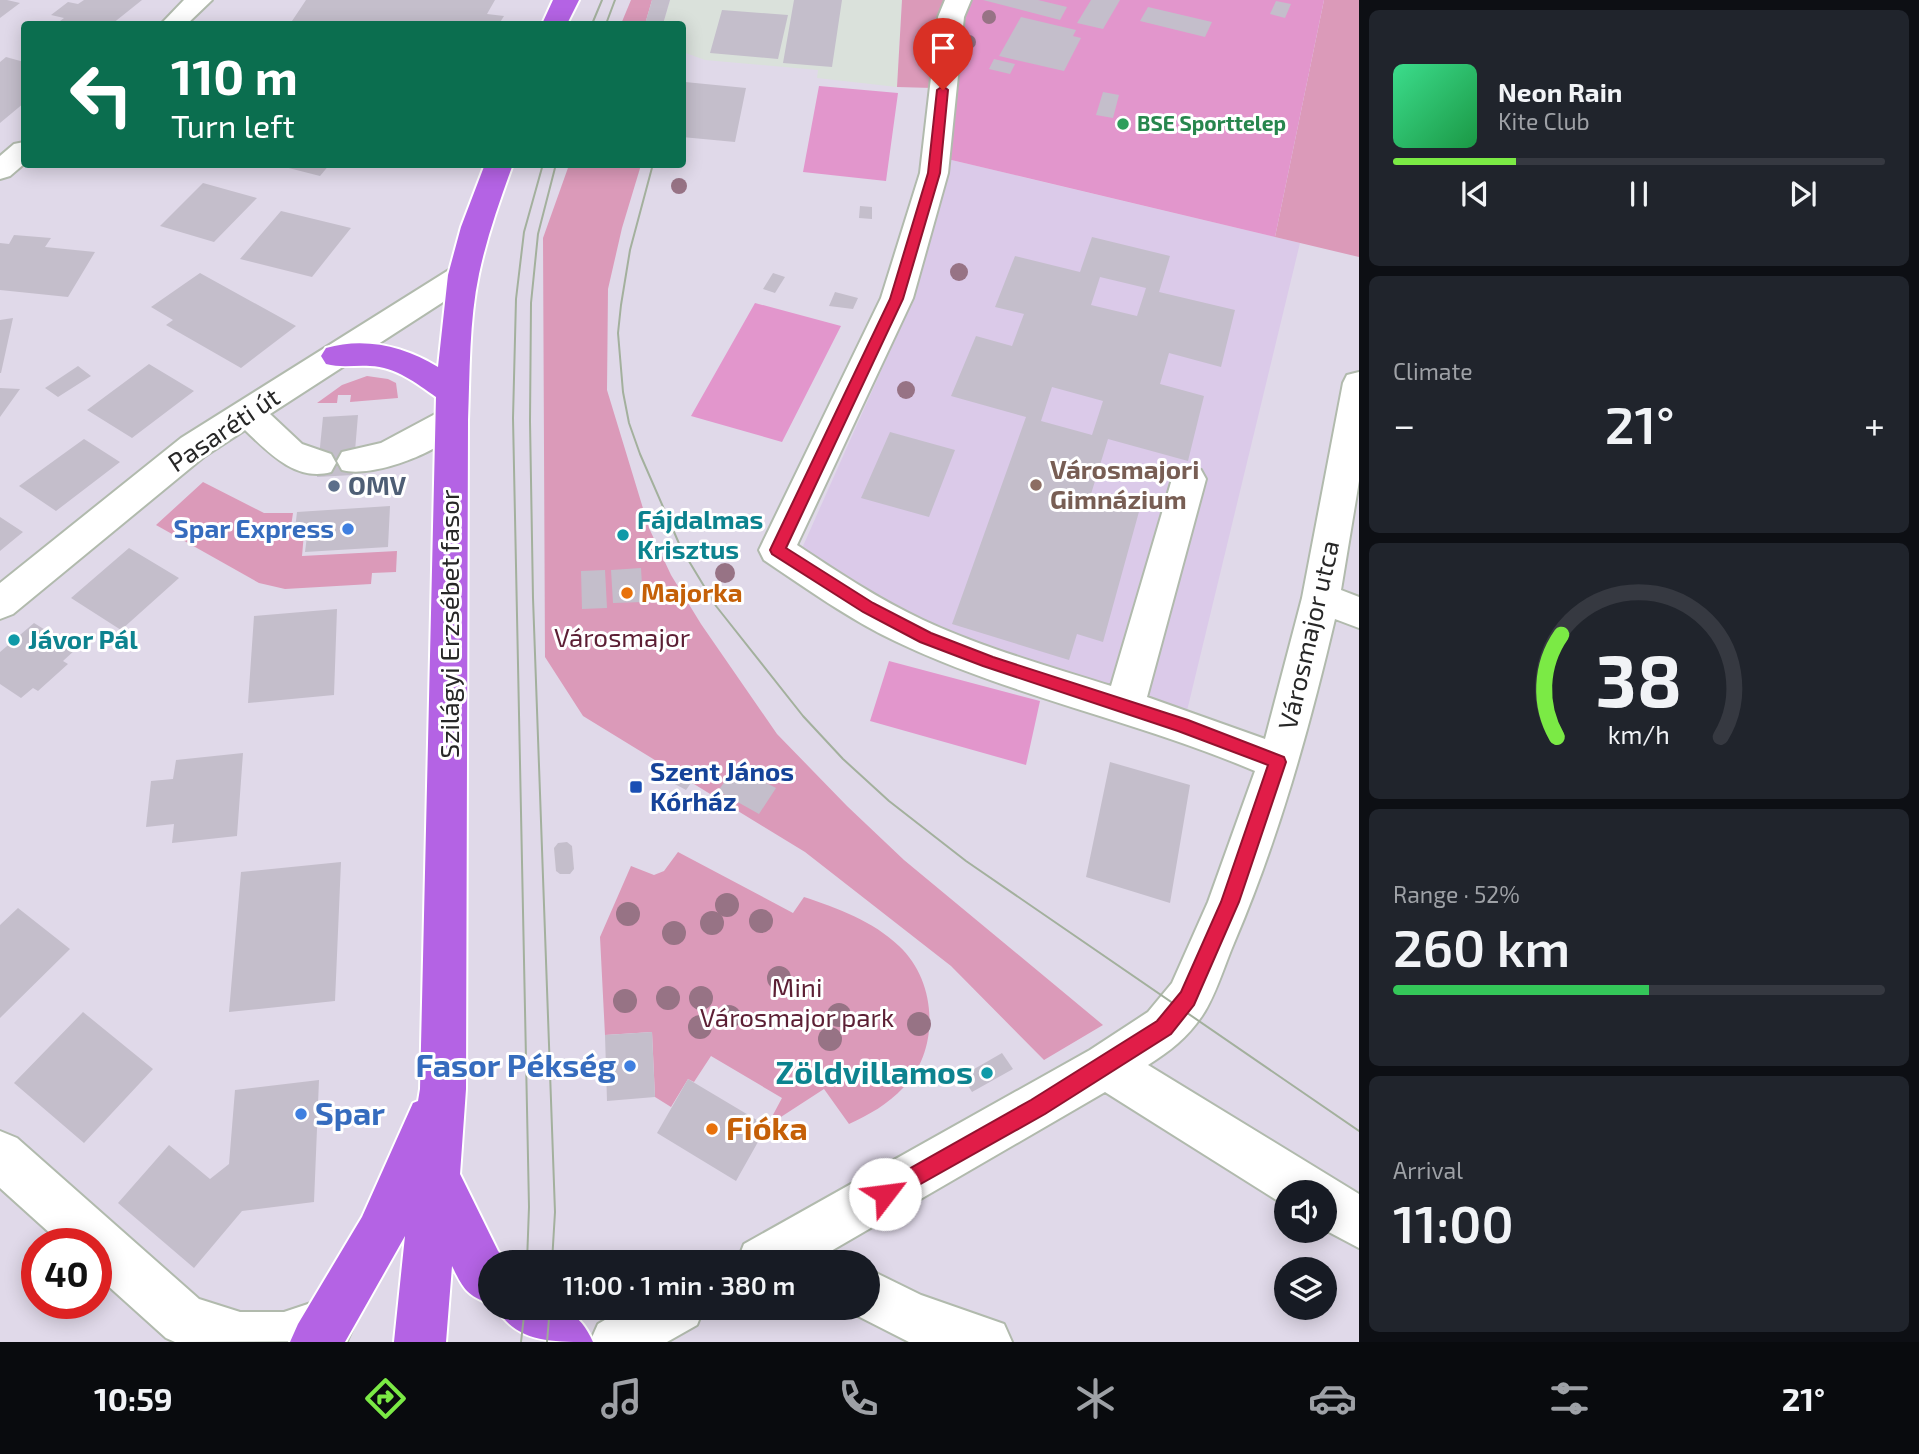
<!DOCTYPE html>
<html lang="en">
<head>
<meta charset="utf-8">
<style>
  body { margin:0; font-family:"Exo 2",sans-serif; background:#20242c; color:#f1f3f6; height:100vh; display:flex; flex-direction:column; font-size:26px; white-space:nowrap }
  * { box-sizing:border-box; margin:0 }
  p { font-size:23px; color:#9ea1a6 }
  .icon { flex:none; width:38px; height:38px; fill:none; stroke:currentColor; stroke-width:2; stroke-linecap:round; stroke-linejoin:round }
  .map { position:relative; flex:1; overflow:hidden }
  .details { display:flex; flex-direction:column; gap:10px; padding:10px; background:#0d0f14; width:560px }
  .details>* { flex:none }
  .top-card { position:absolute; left:21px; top:21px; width:665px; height:147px; border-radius:7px; box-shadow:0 4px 18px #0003; background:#0b6e4f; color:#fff; overflow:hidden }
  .buttons { position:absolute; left:1274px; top:1180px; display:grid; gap:14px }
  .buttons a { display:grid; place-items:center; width:63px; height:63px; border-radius:50%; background:#171b24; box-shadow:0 4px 18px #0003; font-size:35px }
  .speed { position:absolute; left:21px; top:1228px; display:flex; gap:14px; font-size:35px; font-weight:700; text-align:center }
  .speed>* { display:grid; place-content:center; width:91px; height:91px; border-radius:50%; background:#171b24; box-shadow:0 4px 18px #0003; line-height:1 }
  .speed .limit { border:10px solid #d22; background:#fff; color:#111 }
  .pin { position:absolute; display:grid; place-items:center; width:60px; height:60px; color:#fff; margin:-72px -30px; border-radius:50% 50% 50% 0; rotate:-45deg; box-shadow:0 0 7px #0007 }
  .pin .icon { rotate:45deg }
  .me { position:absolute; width:77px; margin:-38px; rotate:60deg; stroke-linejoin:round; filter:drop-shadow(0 0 5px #0008) }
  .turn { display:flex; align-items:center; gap:24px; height:147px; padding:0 35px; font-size:32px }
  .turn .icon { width:91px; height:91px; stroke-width:2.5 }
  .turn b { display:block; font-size:49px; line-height:60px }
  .big { font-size:52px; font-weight:600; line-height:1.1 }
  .details .widget { flex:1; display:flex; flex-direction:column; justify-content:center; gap:10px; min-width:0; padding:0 24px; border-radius:10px; background:#20242c }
  .details .dial { align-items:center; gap:0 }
  .dial svg { height:182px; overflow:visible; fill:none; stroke:#363941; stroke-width:7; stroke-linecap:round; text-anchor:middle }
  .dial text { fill:#f1f3f6; stroke:none }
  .song { display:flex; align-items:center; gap:21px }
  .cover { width:84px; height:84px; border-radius:10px; background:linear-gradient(135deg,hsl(150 70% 55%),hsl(140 70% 35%)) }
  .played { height:7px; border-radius:4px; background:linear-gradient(90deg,#7bea45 25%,#363941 25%) }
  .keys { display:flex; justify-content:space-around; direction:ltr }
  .heat { display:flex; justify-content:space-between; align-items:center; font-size:38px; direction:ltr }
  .charge { height:10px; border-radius:5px; background:linear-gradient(90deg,#34c759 52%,#363941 0) }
  .trip { position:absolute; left:478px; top:1250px; width:402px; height:70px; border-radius:35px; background:#171b24; box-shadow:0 4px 18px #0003; font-weight:600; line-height:70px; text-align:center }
  .tab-bar { display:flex; height:112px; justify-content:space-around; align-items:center; background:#090b0e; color:#9ea1a6 }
  .tab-bar .icon { width:49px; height:49px }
  .tab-bar .active { color:#7bea45 }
  .tab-bar b { font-size:32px; color:#f1f3f6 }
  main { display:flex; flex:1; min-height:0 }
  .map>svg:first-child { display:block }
  .industrial { fill:#dae1db }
  .education { fill:#dbcae9 }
  .green { fill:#db9ab9 }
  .pitch { fill:#e296cc }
  .building { fill:#c4becb; fill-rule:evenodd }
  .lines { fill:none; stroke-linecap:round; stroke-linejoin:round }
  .minor-casing { stroke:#b1baad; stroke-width:4 }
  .major-casing { stroke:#fff; stroke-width:4 }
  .minor { fill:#fff; fill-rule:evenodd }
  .major { fill:#b463e4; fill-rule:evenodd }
  .tram { stroke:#a3b09d; stroke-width:2 }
  .tree { fill:#977385 }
  .route { fill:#e11d48; stroke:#92132f; stroke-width:2 }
  .leisure-dot { fill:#2e9e5b; stroke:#fff; stroke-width:2.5 }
  .education-dot { fill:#8d6e63; stroke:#fff; stroke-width:2.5 }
  .service-dot { fill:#5c6f8a; stroke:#fff; stroke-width:2.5 }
  .shop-dot { fill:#3f7fe0; stroke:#fff; stroke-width:2.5 }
  .culture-dot { fill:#0f9aa8; stroke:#fff; stroke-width:2.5 }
  .food-dot { fill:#e8710a; stroke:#fff; stroke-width:2.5 }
  .transit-dot { fill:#1a4fb4; stroke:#fff; stroke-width:2.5 }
  .labels { text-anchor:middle; stroke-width:6; stroke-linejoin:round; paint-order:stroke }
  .far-leisure-label { font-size:21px; font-weight:bold; fill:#27864d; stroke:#fff; text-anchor:start }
  .street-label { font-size:26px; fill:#272727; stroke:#fff }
  .education-label { font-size:26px; font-weight:bold; fill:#785e54; stroke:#fff; text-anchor:start }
  .service-label { font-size:26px; font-weight:bold; fill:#4e5e75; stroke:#fff; text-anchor:start }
  .culture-label { font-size:26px; font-weight:bold; fill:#0d838f; stroke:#fff; text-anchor:start }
  .shop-label { font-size:26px; font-weight:bold; fill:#366cbe; stroke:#fff; text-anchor:end }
  .food-label { font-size:26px; font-weight:bold; fill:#c56008; stroke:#fff; text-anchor:start }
  .park-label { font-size:26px; fill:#5c1f34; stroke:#fff }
  .transit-label { font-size:26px; font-weight:bold; fill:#164399; stroke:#fff; text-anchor:start }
  .near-shop-label { font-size:32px; font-weight:bold; fill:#366cbe; stroke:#fff; text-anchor:end }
  .near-culture-label { font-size:32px; font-weight:bold; fill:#0d838f; stroke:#fff; text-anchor:end }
  .near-food-label { font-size:32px; font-weight:bold; fill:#c56008; stroke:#fff; text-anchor:start }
</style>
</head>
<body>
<main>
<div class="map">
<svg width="1359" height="1342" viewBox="0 0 1359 1342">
  <rect width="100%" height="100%" fill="#e0d9e9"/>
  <path class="industrial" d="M670 0H902L897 87 817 78 818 70 705 60 683 52 682 24H663Z"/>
  <path class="education" d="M943 158 1300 243 1185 719 923 626 799 555 905 317Z"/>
  <path class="green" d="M631 0H652L645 24H621Z
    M902 0H947L933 88 897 87Z
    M1324 0H1359V257L1275 237Z
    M569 165H641L622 228 608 289 607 390 649 528 671 575 701 624 777 734 847 806 904 860 1103 1025 1044 1060 951 966 805 852 583 716 545 657 543 238Z
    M367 376 388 379 396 383 398 398 350 402 351 395H338L337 403H317L342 385Z
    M203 482 264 513H293L290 533H304L302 556 397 551 396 572 372 573 371 584 285 589 259 583 156 525Z
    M678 852 793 913 804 897C837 908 873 921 899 946 938 982 940 1051 903 1088 888 1104 869 1115 849 1124L824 1089 767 1126 782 1098 711 1056 694 1082 688 1079 671 1107 655 1097 652 1032 605 1035 600 937 631 866 654 875 664 871Z"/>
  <path class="pitch" d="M947 0H1324L1275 237 943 158Z
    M819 86 898 93 886 181 803 172Z
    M755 303 841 326 782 442 691 416Z
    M889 661 1040 701 1026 765 870 721Z"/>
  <path class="building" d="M0 0H7L20 3 0 18Z
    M84 0H142L112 24H56L64 18 51 15 68 2 78 4Z
    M306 0H495L487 14 504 16 499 24H290Z
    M652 0H670L663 24H645Z
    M794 0H842L832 67 783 63Z
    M983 0H1038L1067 7 1060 20Z
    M1091 0H1120L1103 29 1077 23Z
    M1276 1 1291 4 1285 18 1270 14Z
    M1148 7 1212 22 1205 37 1140 21Z
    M722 10 788 15 778 59 710 53Z
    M1021 17 1076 30 1073 36 1081 38 1064 71 999 56Z
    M6 57 24 62V103L0 123V62Z
    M994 59 1015 64 1010 74 989 69Z
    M685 82 746 88 735 142 682 137Z
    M1103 92 1119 95 1113 118 1096 115Z
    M273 164H330L320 176Z
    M203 183 257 198 214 242 160 226Z
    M860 206 872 207V219L859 218Z
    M281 211 351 228 312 277 240 259Z
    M14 235 51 238 45 247 95 252 68 297 0 290V243L9 244Z
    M1092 237 1170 256 1159 292 1235 310 1221 367 1169 353 1160 384 1204 396 1188 461 1108 439 1091 494 1140 508 1103 642 1077 634 1069 660 952 624 1026 417 951 396 976 336 1012 346 1024 314 995 307 1015 256 1080 272ZM1100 277 1146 288 1137 316 1091 305ZM1052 387 1103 401 1092 435 1041 421Z
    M200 273 296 326 241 368 166 325 173 320 151 307Z
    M773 273 785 277 775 293 763 289Z
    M835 292 858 298 853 309 829 306Z
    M13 318 1 373H0V320Z
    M149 364 194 391 132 438 87 410Z
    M78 366 91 376 58 397 45 388Z
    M0 388 20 389 0 417Z
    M358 415 353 475 317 477 323 417Z
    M890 432 955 450 929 517 861 498Z
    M84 439 120 462 56 511 19 486Z
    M390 506 388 547 305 552 308 528 295 529 297 512Z
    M0 517 23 532 0 551Z
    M129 548 179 578 121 630 71 598Z
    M641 568 643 602 613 603 611 570Z
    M605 570 607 608 582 609 581 571Z
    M337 609 334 695 248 703 254 616Z
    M34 623 76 649 63 661 68 664 38 691 33 688 21 698 0 684V652Z
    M243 753 237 836 172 843 174 824 146 827 151 781 173 779 176 760Z
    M1110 762 1190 785 1170 903 1086 877Z
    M735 767 776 788 759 814 718 791Z
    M678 776 691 783 686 790 673 783Z
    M567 842 572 846 574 869 570 874H560L556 871 554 848 558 843Z
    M341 862 335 1001 229 1012 241 872Z
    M18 908 70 949 0 1018V925Z
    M83 1012 153 1069 84 1143 14 1083Z
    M652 1032 655 1097 607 1101 605 1035Z
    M1002 1053 1013 1069 972 1092 962 1076Z
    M688 1079 767 1126 736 1181 657 1133Z
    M319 1080 314 1202 242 1211 194 1268 118 1203 169 1145 210 1179 229 1164 235 1090Z"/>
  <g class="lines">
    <g class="minor-casing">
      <path id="minor" d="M184 0H212L187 24H161Z
        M945 0H971L964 17 948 173 913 298 797 545C838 572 878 599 923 620 983 648 1048 666 1111 686L1172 479 1177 470 1189 466 1201 470 1206 479 1147 697 1265 739 1302 598 1343 383 1347 375 1359 372V481L1341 590 1359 597V628L1335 619C1309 729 1279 838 1234 943 1224 966 1216 995 1202 1016 1187 1038 1170 1051 1148 1065L1359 1194V1248L1325 1230V1192H1286V1206L1105 1092 812 1262H737L744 1244 1090 1050 1148 1012 1172 983 1208 902 1255 771C1138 721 1010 696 895 641 849 619 807 589 764 560L759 550 881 298 920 173 938 17Z
        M24 142V164L10 176 0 179V156L14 144Z
        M463 265 474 268 478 275 474 282 270 414 302 444 331 454 336 463 331 472C296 482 268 452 245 430L205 456 13 614 0 619V583L181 438 452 268Z
        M451 408 463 412 468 420C451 449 374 479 342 470L337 461 342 452 381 443 439 412Z
        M0 1131 17 1138 199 1299 240 1312H284L329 1297 347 1305 355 1323 347 1341 175 1342 166 1338 96 1275V1244H62L0 1188Z
        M868 1269 921 1295 1004 1324 1012 1342H909L850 1312 848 1307H868Z
        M627 1307H704L697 1325 667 1342H590L598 1324Z"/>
    </g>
    <g class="major-casing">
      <path id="major" d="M553 0H579L567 24H542Z
        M485 164H513C500 200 487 236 479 274 469 321 470 372 468 420L466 1089 460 1174 498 1251 508 1262H490V1304C466 1295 463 1288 452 1266L446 1342H394L405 1236 345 1342H290L298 1324 362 1217 413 1103 418 1101 420 1089 436 397C416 383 396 367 370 366 355 365 341 368 326 364L321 356 326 348C364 337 404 346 438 367L448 275 461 227Z
        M496 1307C539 1307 573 1295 593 1342 550 1342 515 1342 496 1307Z"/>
    </g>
    <use href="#minor" class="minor"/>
    <use href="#major" class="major"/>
    <path class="tram" d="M592 24 602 0
      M606 24 615 0
      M653 164 630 250 621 305 618 333 623 392 629 423 640 454 681 548 716 606 803 716 843 759 889 801 966 861 1359 1131
      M527 1262 529 1207 513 418 516 299 524 232 543 164
      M552 1262 555 1212 533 598 530 421 531 303 538 234 556 164
      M521 1342 525 1307
      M547 1342 550 1307"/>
  </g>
  <g class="tree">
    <circle cx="989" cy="17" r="7"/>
    <circle cx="969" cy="42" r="7"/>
    <circle cx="679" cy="186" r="8"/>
    <circle cx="959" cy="272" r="9"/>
    <circle cx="906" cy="390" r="9"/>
    <circle cx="725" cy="573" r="10"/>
    <circle cx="727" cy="905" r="12"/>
    <circle cx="628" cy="914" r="12"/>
    <circle cx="761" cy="921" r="12"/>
    <circle cx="712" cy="923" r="12"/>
    <circle cx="674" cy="933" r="12"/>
    <circle cx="779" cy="978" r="12"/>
    <circle cx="668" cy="998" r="12"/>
    <circle cx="701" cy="998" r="12"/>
    <circle cx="625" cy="1001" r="12"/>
    <circle cx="839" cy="1015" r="12"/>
    <circle cx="729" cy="1017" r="12"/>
    <circle cx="919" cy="1024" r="12"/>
    <circle cx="700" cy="1027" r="12"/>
    <circle cx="830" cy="1039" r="12"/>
  </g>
  <path class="route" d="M943 86 948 90 940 173 903 299 786 548 873 603 931 633 993 657 1188 720 1284 757 1286 762 1239 902 1194 1005 1171 1034 1045 1114 885 1204 877 1202 875 1194 877 1187 1031 1100 1157 1021 1181 992 1221 902 1268 765 1178 731 983 666 920 642 863 612 772 554 770 550 890 299 928 173 937 90Z"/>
  <circle class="leisure-dot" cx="1123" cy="124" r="7"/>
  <circle class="education-dot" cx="1036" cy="485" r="7"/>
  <circle class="service-dot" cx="334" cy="486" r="7"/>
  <g class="shop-dot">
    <circle cx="348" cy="529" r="7"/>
    <circle cx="630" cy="1066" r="7"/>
    <circle cx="301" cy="1114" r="7"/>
  </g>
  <g class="culture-dot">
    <circle cx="623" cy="535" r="7"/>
    <circle cx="14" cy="640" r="7"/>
    <circle cx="987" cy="1073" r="7"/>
  </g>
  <g class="food-dot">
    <circle cx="627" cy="593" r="7"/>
    <circle cx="712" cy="1129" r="7"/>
  </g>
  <rect class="transit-dot" x="629" y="780" width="14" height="14" rx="3.5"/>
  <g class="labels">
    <g class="far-leisure-label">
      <text x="1137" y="131">BSE Sporttelep</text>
    </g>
    <g class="street-label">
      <text transform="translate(224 430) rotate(-34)" y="9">Pasaréti út</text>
      <text transform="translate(450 624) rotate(-90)" y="9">Szilágyi Erzsébet fasor</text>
      <text transform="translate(1309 635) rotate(-77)" y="9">Városmajor utca</text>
    </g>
    <g class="education-label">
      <text x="1050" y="479">Városmajori<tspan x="1050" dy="30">Gimnázium</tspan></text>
    </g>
    <g class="service-label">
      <text x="348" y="495">OMV</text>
    </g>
    <g class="culture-label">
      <text x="637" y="529">Fájdalmas<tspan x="637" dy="30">Krisztus</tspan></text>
      <text x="28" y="649">Jávor Pál</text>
    </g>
    <g class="shop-label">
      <text x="334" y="538">Spar Express</text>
    </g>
    <g class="food-label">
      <text x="641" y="602">Majorka</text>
    </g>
    <g class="park-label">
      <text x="622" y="647">Városmajor</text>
      <text x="797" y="997">Mini<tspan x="797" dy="30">Városmajor park</tspan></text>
    </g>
    <g class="transit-label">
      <text x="650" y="781">Szent János<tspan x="650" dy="30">Kórház</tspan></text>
    </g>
    <g class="near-shop-label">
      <text x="616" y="1077">Fasor Pékség</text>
      <text x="315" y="1125" text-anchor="start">Spar</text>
    </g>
    <g class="near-culture-label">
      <text x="973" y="1084">Zöldvillamos</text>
    </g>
    <g class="near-food-label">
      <text x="726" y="1140">Fióka</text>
    </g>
  </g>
</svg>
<div class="buttons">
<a><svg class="icon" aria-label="sound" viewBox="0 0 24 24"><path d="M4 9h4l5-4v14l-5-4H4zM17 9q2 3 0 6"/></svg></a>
<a><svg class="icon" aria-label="layers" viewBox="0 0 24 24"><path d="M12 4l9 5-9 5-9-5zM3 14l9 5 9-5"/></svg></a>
</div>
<div class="speed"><div class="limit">40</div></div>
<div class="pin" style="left:943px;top:90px;background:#d93025"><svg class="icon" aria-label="arrive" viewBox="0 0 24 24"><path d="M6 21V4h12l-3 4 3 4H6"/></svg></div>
<svg class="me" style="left:885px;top:1194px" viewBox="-20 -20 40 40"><circle r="19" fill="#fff"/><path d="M0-13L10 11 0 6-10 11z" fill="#e11d48"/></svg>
<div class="trip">11:00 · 1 min · 380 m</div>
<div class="top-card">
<div class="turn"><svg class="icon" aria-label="left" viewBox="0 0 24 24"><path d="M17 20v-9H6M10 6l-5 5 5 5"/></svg><div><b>110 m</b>Turn left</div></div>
</div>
</div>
<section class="details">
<div class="widget">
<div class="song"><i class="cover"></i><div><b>Neon Rain</b><p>Kite Club</p></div></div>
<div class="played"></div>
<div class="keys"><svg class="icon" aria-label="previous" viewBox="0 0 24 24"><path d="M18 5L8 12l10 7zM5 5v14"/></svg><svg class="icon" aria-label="pause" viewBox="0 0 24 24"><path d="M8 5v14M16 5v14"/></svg><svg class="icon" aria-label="next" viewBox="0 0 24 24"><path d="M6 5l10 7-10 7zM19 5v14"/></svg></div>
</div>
<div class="widget"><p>Climate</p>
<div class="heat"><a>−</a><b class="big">21°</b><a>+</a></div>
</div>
<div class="widget dial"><svg viewBox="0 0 100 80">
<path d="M14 69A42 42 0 1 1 86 69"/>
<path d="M14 69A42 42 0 0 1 16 24" stroke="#7bea45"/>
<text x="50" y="56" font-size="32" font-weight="700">38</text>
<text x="50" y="72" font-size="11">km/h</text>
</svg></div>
<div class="widget"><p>Range · 52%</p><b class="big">260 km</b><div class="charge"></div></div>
<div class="widget"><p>Arrival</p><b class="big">11:00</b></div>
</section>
</main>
<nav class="tab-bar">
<b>10:59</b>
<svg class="icon active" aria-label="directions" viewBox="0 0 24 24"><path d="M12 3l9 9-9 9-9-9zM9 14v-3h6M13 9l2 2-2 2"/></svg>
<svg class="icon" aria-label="music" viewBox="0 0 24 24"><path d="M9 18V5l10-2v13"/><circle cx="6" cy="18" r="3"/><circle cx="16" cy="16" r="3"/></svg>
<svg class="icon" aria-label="phone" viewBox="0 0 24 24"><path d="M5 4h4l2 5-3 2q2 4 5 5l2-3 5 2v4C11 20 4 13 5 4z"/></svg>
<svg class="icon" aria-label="climate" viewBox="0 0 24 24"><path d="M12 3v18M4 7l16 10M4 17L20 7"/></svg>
<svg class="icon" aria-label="car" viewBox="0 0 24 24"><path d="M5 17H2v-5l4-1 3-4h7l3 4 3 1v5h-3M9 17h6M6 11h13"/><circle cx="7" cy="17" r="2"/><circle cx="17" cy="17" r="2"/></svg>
<svg class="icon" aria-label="filters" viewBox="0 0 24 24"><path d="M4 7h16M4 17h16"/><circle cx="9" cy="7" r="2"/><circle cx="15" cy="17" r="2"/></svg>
<b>21°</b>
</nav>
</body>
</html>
